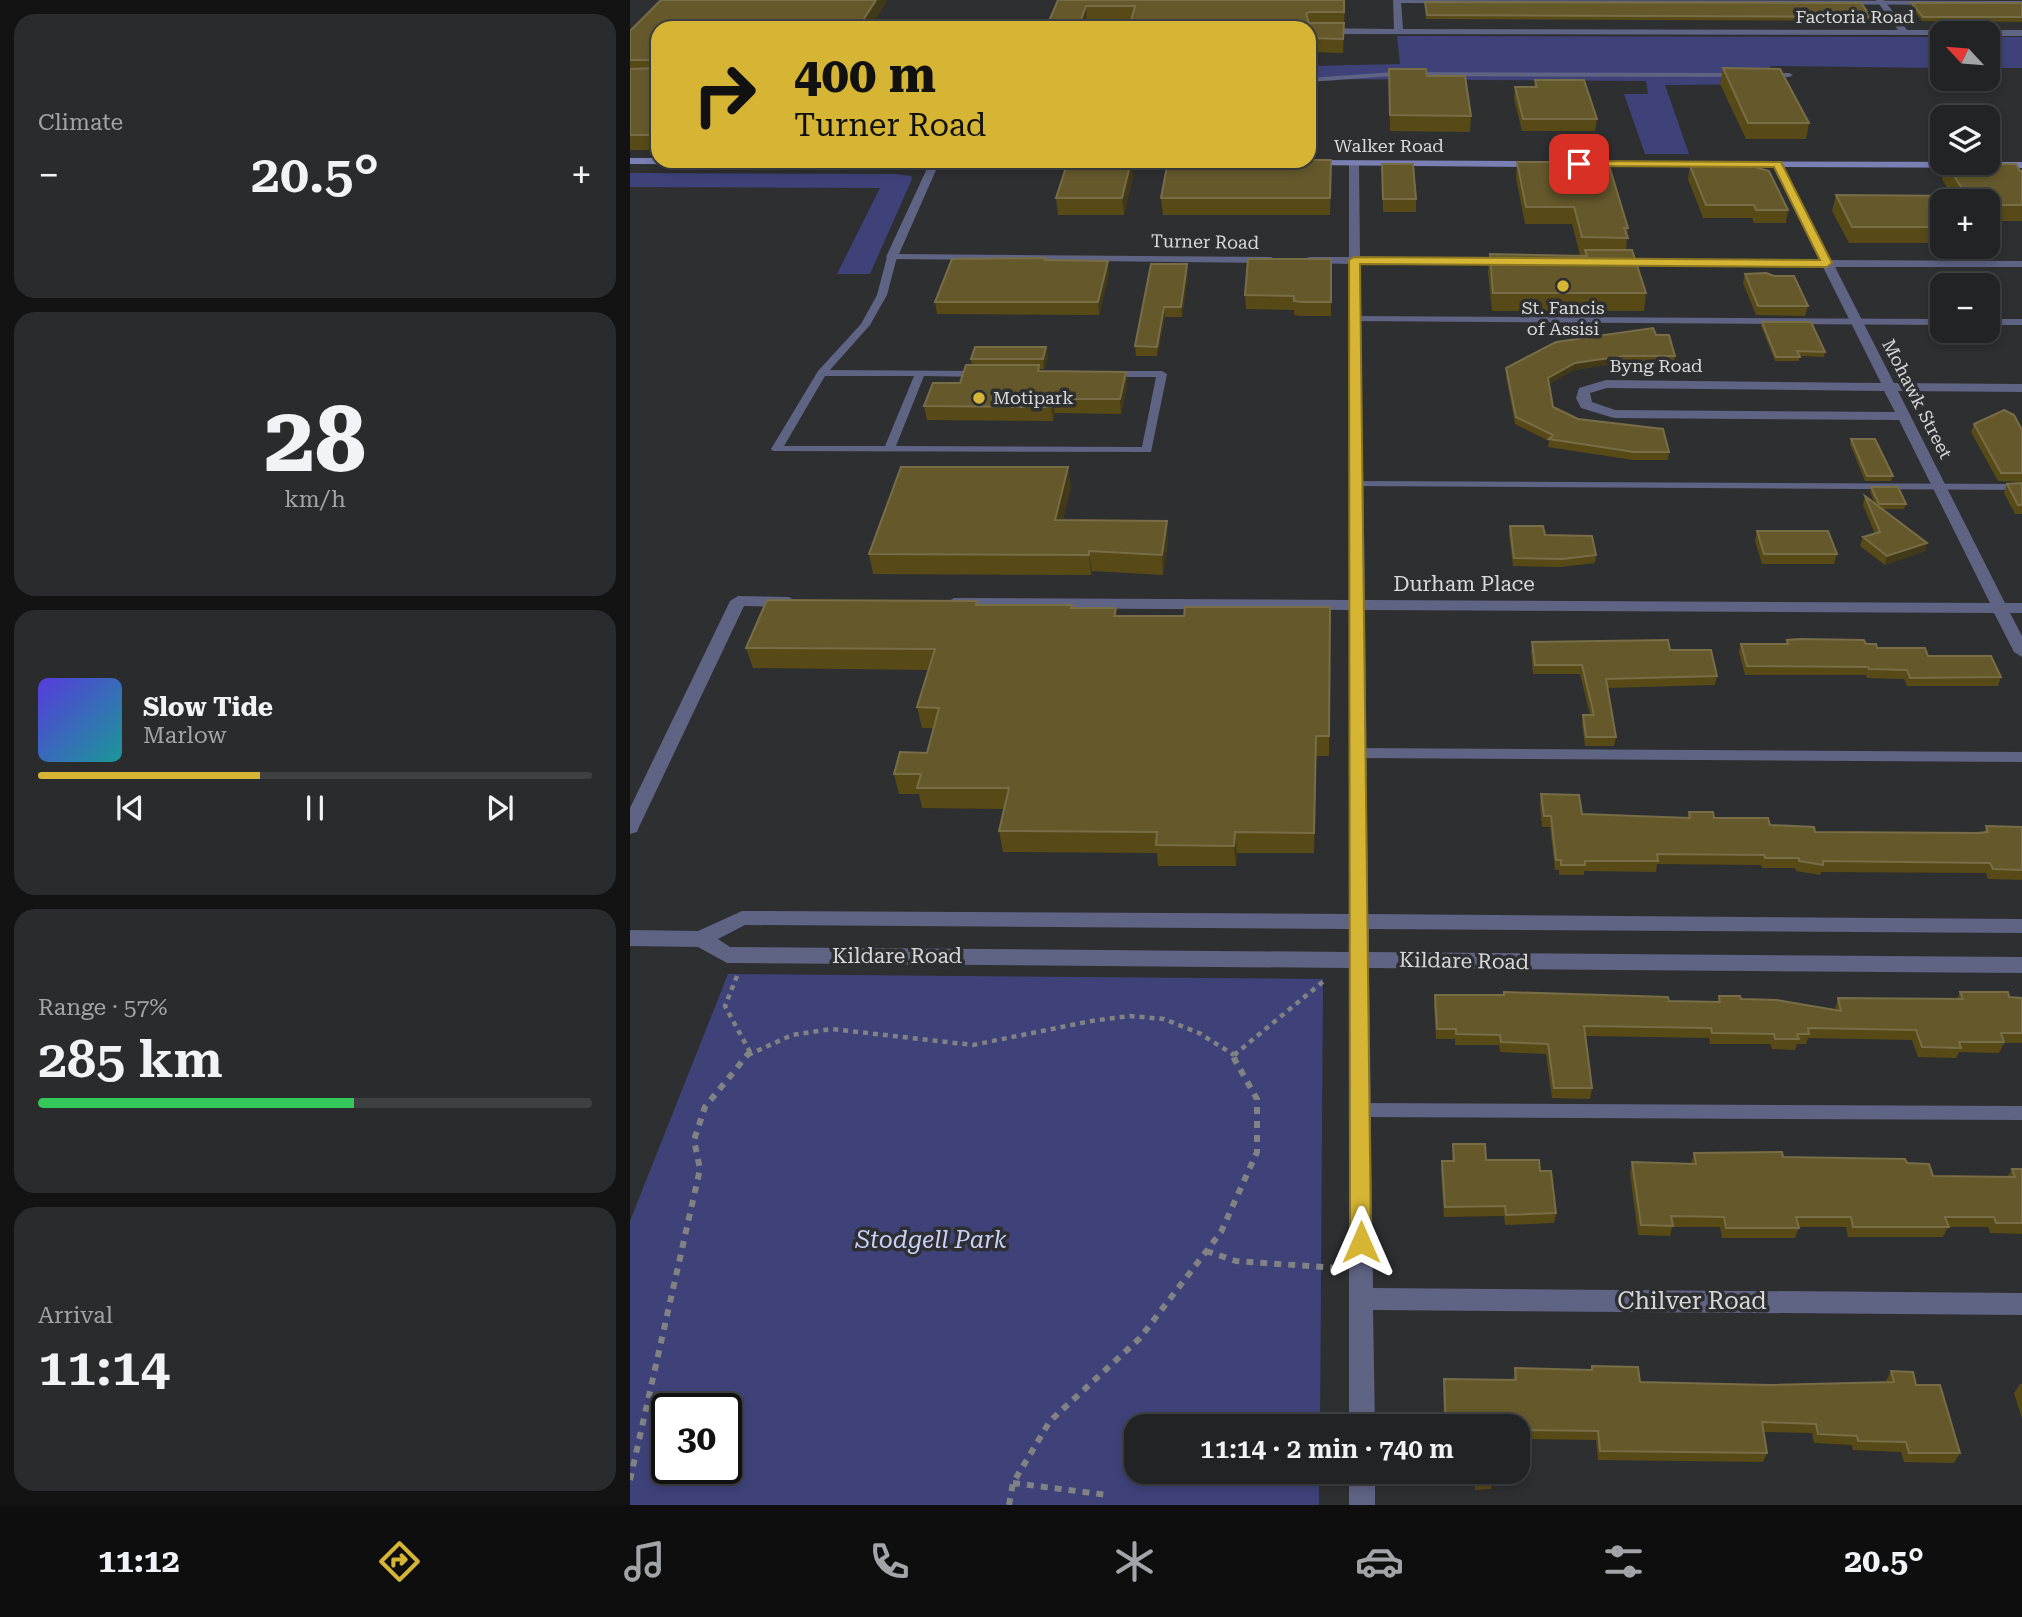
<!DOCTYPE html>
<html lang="en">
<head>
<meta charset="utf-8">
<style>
  body { margin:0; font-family:"Roboto Serif",serif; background:#2a2b2d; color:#f1f3f6; height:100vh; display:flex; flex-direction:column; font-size:26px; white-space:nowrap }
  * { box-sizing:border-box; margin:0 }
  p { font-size:23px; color:#a2a4a7 }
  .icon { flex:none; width:38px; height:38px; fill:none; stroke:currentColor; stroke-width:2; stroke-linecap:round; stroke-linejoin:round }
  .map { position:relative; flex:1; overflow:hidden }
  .details { display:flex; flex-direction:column; gap:14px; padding:14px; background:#131314; width:630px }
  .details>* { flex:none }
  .hud { position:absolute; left:21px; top:21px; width:665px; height:147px; border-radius:21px; box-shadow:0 4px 10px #0003,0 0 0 2px #3f4042; background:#d6b534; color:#111; overflow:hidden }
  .needle { width:46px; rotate:296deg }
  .fabs { position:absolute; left:1300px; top:21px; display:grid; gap:14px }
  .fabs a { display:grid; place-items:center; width:70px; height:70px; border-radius:14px; background:#222325; box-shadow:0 4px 10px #0003,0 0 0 2px #3f4042; font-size:35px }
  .speed { position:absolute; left:21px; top:1393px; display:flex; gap:14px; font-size:35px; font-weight:700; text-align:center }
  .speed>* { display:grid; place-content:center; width:91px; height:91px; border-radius:50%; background:#222325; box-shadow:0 4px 10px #0003,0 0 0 2px #3f4042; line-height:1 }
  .speed .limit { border:4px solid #111; border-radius:10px; background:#fff; color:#111 }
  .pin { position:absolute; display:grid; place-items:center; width:60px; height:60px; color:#fff; margin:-30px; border-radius:14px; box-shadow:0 4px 10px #0006 }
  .me { position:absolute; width:77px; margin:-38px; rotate:0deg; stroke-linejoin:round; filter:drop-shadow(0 0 5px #0008) }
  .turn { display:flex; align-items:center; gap:24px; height:147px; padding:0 28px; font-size:32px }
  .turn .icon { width:91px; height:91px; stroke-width:2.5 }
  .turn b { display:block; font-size:49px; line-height:60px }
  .big { font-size:52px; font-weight:600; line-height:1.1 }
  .details .tile { flex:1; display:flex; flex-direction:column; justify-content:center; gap:10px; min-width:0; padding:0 24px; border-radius:21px; background:#2a2b2d }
  .details .dial { align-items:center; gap:0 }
  .dial b { font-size:91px; line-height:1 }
  .song { display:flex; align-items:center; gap:21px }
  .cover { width:84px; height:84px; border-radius:10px; background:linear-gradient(135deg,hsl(250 70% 55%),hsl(180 70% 35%)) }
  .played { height:7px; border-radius:4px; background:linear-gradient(90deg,#d6b534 40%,#3f4042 40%) }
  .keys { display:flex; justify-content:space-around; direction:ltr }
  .heat { display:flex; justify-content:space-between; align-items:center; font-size:38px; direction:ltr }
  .charge { height:10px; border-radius:5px; background:linear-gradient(90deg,#34c759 57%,#3f4042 0) }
  .trip { position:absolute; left:494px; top:1414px; width:406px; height:70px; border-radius:21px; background:#222325; box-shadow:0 4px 10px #0003,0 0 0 2px #3f4042; font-weight:600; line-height:70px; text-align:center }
  .dock { display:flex; height:112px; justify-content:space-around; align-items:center; background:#0e0e0f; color:#a2a4a7 }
  .dock .icon { width:49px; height:49px }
  .dock .active { color:#d6b534 }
  .dock b { font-size:32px; color:#f1f3f6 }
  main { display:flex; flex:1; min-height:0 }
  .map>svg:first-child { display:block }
  .green { fill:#3f4279; fill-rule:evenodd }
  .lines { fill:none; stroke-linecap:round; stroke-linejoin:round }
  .path-far1 { stroke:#818284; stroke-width:4.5; stroke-dasharray:5 5; stroke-linecap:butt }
  .path { stroke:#818284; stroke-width:6; stroke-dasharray:7 7; stroke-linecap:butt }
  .service { fill:#5f6384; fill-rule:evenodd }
  .minor { fill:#5f6384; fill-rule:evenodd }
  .secondary { fill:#7a7fb4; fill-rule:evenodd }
  .wall { fill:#574a17 }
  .shaded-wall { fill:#413918 }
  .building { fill:#65592c; stroke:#776d47; stroke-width:2 }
  .route { fill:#d6b534; stroke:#8b7622; stroke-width:2 }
  .poi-dot { fill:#d6b534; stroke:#2e2f31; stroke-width:2.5 }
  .labels { text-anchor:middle; stroke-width:7; stroke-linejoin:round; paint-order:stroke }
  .far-street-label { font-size:18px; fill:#d8d8da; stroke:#2e2f31 }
  .far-poi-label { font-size:18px; fill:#d8d8da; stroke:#2e2f31 }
  .street-label { font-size:21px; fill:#d8d8da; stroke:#2e2f31 }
  .near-park-label { font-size:24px; font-style:italic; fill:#cacffa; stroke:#2e2f31 }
  .near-street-label { font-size:24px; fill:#d8d8da; stroke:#2e2f31 }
</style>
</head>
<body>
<main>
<section class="details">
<div class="tile"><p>Climate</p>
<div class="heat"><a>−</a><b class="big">20.5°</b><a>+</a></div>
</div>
<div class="tile dial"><b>28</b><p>km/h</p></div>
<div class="tile">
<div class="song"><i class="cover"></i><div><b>Slow Tide</b><p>Marlow</p></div></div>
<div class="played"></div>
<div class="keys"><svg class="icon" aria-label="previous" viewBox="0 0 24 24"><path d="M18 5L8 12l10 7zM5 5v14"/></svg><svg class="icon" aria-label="pause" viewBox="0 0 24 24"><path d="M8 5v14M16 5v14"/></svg><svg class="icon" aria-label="next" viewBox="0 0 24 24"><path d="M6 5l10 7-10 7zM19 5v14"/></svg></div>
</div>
<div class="tile"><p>Range · 57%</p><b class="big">285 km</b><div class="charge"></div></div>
<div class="tile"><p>Arrival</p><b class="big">11:14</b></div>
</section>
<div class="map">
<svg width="1392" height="1505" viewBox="0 0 1392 1505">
  <rect width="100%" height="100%" fill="#2e2f31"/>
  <path class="green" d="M767 36 1312 37V68L1140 66 1147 84 1035 85 1059 154H1015L994 94H1018L1016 81 679 79V66L770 64Z
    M1358 37H1392V68H1358Z
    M0 173 265 174 281 176 282 179 240 274H207L250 188 0 187Z
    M98 974 693 979 690 1426H506V1472H689V1505H0V1221ZM37 1409H96V1468H37Z"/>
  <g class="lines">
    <path class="path-far1" d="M107 976 95 1006 120 1052
      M118 1055 162 1035 202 1029 343 1045 461 1021 500 1016 534 1019 569 1033 604 1055
      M604 1055 695 980"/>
    <path class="path" d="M604 1055 606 1053
      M576 1251 606 1261 707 1268
      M0 1480 70 1169 64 1140 75 1107 119 1053
      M383 1483 478 1495
      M379 1505 383 1483 420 1421 510 1338 591 1232 627 1152V1099L601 1053"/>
    <path class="service" d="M764 0 1392 1V5L767 3Z
      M763 72 1108 73 1112 75 1108 77 763 76 679 82V78Z
      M1135 73H1159L1163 75 1159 77H1132L1131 75Z
      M262 254 267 257 257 295 240 325 200 370 351 371 356 374 351 377 294 376 266 446 512 447 526 377H479L474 374 479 371H532L537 374 521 452 143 451 141 449 188 371 231 324 247 295 257 257ZM195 376H284L255 446H154Z
      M724 316 1312 319V325L721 321V317Z
      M1358 319H1392V325H1358Z
      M725 481 1392 484V490L721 486V482Z
      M727 748 1392 752V762L727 758 720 753Z
      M730 1103 1392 1106V1120L730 1117 724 1115 721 1110 724 1105Z"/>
    <path class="minor" d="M763 0H771L773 29 1268 30 1246 0H1254L1277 30H1392V36H1358V33H1312V35L679 34V28L764 29Z
      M724 160 729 163 730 257 882 258 888 261 882 264H730L735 600 1360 603 1269 420 984 418 951 408 946 398 949 388 976 380 1251 383 1193 267 984 265 978 262 984 259 1190 260 1143 165 1144 163 1153 165 1201 260 1392 261V267H1205L1264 383 1392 384V392L1268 391 1375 603H1392V613H1380L1392 636V657L1384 652 1364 613 735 610 738 914 1392 919V933L739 929V952L1392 957V973L739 968 743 1288 1392 1293V1315L743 1310 745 1426H719V968L97 963 68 947 0 946V930L68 931 112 911 719 914V610L324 608 316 603 324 598 719 600V264L679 263 673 260 679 257H719V163ZM977 388 1254 391 1265 412 985 410 962 402 960 393ZM115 925 719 929V952L100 947 88 939Z
      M310 161 269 254 641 257 647 260 641 263 258 259 256 257 300 162Z
      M108 596 159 597 167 602 159 607 114 606 9 827 7 832 0 834V808L100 601Z
      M719 1472H745V1505H719Z"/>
    <path class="secondary" d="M0 158H28V161L568 163 563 166 0 164Z
      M679 160 909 161 914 164 909 167 674 165V161Z
      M955 161 1392 162V168L951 166V162Z"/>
  </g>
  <path class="wall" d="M31 0H257L240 28H28V150H0V31Z
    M428 0H715L713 53 679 52V28L502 19 457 20 454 28H416Z
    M795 2 1241 17 1240 21 796 19Z
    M1282 3H1392V22L1292 21 1281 7Z
    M1093 68 1179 123 1176 139H1116L1090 84Z
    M759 69 797 76 841 116 840 132 760 131Z
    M905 80 967 119 965 131H892L884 99 885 87H904Z
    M701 160 700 215H533L531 198Z
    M887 162 998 228 996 250 1016 293 1014 311H862L858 272 860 254 954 256V255H950L942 224H895L886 178Z
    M752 164 786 199V212H753Z
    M1316 164 1392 171V221H1358V201H1312V243H1219L1202 211 1206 195 1322 196 1312 179Z
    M1060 166 1158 210 1156 223H1124L1122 218H1073L1058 179Z
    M503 176 494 215H428L426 198Z
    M416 258V260L479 273 469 315 307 314 305 302Z
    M701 259V316H671L664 315V310L616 309 615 295Z
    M558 273 552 317H535L527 356H506L505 346Z
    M1115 274 1178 306 1175 316 1126 315 1113 283Z
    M1132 322 1195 352 1194 357 1169 356V361H1145L1131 326Z
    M1026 335 1045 356 1044 363H992L944 370 919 384 923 407 948 419 1039 452 1038 460H1003L918 447 919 441 885 424 876 376V368Z
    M416 347 418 357 414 369H410V371L496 372 497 386 491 414 425 413 423 421 297 420 294 406 330 383 342 365 341 359Z
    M1344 424 1392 430V482L1368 481 1341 432Z
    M1221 439 1263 476 1261 481H1235L1220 444Z
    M1392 483V514H1385L1374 493 1377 484Z
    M441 487 433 520 538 541 533 575 462 571 461 575 243 574 239 554Z
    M1241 487 1276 504 1274 509H1252L1297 543 1295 551 1255 565 1230 546 1233 537 1245 534 1233 505 1235 496 1245 504 1240 492Z
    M880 526 915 535 966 555 965 563 931 567 883 566 879 534Z
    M1127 531 1207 554 1204 564H1132L1125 541Z
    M347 605 486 608 487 616H554L700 607 699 756H686L684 853H607L606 866H528L527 853 373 852 369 831 374 809 292 808 289 794H269L264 774 297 753 303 728H292L287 707 298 670 123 668 116 648Z
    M1157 640 1236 644 1247 648 1298 656 1371 677 1368 686H1277L1274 679 1237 678 1236 675H1115L1109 652 1111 644H1156Z
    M902 642 1040 650 1087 676 1085 685 977 688 986 737 984 746H955L952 724 953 715H960L950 674H903L901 651Z
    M911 794 952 814 1057 818 1059 812 1084 818 1185 832 1347 833H1354L1356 826 1392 827V879L1391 880 1358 879 1356 873 1191 872 1190 875 1166 871 1165 868H1132L1131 865 1027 864 1026 872 954 871V875H929V870H925L920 827H912L910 804Z
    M1330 992 1392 998V1043H1374L1369 1053 1329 1052 1326 1058 1288 1057 1282 1040 1178 1038 1176 1044H1167L1165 1050 1142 1049 1140 1044H1080L1079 1038 956 1036 962 1088 960 1099 922 1098 916 1054 870 1052 869 1045H825V1039H806L804 1005 805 995 1087 1002 1089 996 1111 999 1205 1009 1208 998 1327 999Z
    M823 1144 856 1160 910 1171 926 1213 924 1223 875 1225 874 1216 814 1217 811 1171 812 1161H822Z
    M1064 1153 1277 1163 1303 1176 1377 1177 1382 1169H1392V1234L1360 1233 1358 1227H1318L1313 1237H1218L1216 1227H1169L1165 1238H1092L1090 1227H1042L1040 1236 1008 1235 1000 1173 1002 1162 1061 1164Z
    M962 1366 1010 1382 1139 1385 1257 1383 1256 1381 1261 1371 1286 1385 1330 1453 1324 1463 1274 1462 1271 1452 1223 1450 1222 1445 1184 1443 1182 1433 1134 1432 1137 1453 1133 1462 968 1460 966 1440 887 1439V1426H814L813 1389 814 1379 883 1380 885 1368 961 1370Z
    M1390 1384H1392V1419L1384 1393Z
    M843 1472H863L861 1489 845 1490Z"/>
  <path class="shaded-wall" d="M246 0H257L240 28H228Z
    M456 6 457 20 454 28H448Z
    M502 161 503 176 494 215 492 198Z
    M478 261 479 273 469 315 468 302Z
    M557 264 558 273 552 317 551 307Z
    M534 307 535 317 527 356V347Z
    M416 347 418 357 414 369 413 359Z
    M993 356 992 363 944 370 917 385 918 378 945 363Z
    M496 372 497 386 491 414 490 399Z
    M423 399 425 413 423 421 421 407Z
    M438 467 441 487 428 540 425 520Z
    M537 521 538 541 533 575 532 555Z
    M1297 543 1295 551 1255 565 1257 556Z
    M459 551 462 571 461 575 459 555Z
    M686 736V756L684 853V833Z
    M605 832 607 853 606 866 604 846Z"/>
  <path class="building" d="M31 0H246L228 28H28V135H0V69L26 68 24 60H0V31Z
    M428 0H714V12H679L676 14 679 23H714L713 39 679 38V28H499L505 6H456L448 28H416Z
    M795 2 1231 3 1241 17 797 15Z
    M1282 3H1392V17H1293Z
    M1093 68 1150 69 1179 123H1118Z
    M759 69H796L797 76H835L841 116 760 115Z
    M905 80H954L967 119H893L885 87H907Z
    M679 160H701L700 198H531L538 161Z
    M438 161H501L492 198H426Z
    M887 162H978L998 228H994L998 238 952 237 944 207H896Z
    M752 164H783L786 199H753Z
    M1316 164H1386L1390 171H1392V205H1358V201H1312V227H1222L1206 195 1337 196Z
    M1060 166H1121L1139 171 1158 210H1126L1124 205H1076Z
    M955 250H1002L1016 293H863L860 254 957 256Z
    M416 258 415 260 478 261 468 302H305L322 259Z
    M618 259H701V302H671L664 301V296L615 295Z
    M521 264H557L551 307H534L527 347 505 346Z
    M1136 273 1144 276H1164L1178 306H1128L1115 274Z
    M1132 322H1181L1195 352 1167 351 1170 357H1146Z
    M1023 328 1026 335H1039L1045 356H993L945 363 918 378 923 407 948 419 1033 429 1039 452H1004L919 439 923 435 886 417 876 368 926 342Z
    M345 347H416L413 359H341Z
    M336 365H409L408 371 496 372 490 399H423L421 407 294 406 303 383H330Z
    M1374 410 1384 415 1392 430V473H1371L1344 424Z
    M1221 439H1245L1263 476H1237Z
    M271 467H438L425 520 537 521 532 555 459 551V555L239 554Z
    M1392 483V505H1388L1377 484Z
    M1241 487H1268L1276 504H1249Z
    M1235 496 1297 543 1257 556 1233 537 1250 532Z
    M880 526H913L915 535 962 536 966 555 932 559 884 558Z
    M1127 531H1198L1207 554H1134Z
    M137 600 347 601 346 605H442L441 608H486L484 616H554L555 607H700L699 736H686L684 833 605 832 604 846 526 845 527 832 369 831 379 788H287L291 774H264L270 752 297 753 309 708 287 707 305 649 116 648Z
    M1170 639 1234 640 1236 644H1246L1247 648H1295L1298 656H1361L1371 677 1280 678 1277 670 1239 669 1238 667 1117 666 1111 644H1158L1157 640Z
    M1038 640 1040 650H1081L1087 676 976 679 986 737H956L953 715H964L952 665H905L902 642Z
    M911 794 949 795 952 814 1060 818 1059 812H1083L1084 818H1138L1140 825 1184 827 1185 832 1347 833 1358 832 1356 826 1392 827V870L1363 869 1360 863 1193 861V865L1169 861V858H1135L1134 855 1027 854 1028 861H955V865H931V860H926L921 816H914Z
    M874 992 1038 997 1039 1001 1090 1002 1089 996H1110L1111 999 1147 1000 1211 1011 1208 998 1333 999 1330 992H1378L1379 997 1392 998V1033H1371L1374 1042H1329L1331 1048 1292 1047 1286 1030 1178 1028 1179 1034H1167L1169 1039H1145L1144 1034 1082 1033 1081 1028 954 1026 962 1088H924L918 1044 871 1042 870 1035 826 1034V1029H807L805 995H874Z
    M823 1144H855L856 1160H909L910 1171H921L926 1213 876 1215 875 1206 815 1207 812 1161H824Z
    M1152 1152 1153 1157 1275 1159 1277 1163 1299 1164 1303 1176 1385 1177 1382 1169H1392V1223H1366L1364 1217H1315L1319 1227H1223L1221 1217H1166L1169 1228H1096L1094 1217 1041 1216 1043 1226 1011 1225 1002 1162 1066 1164 1064 1153Z
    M962 1366 1008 1367 1010 1382 1139 1385 1264 1382 1261 1371 1283 1372 1286 1385H1310L1330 1453H1279L1276 1442 1228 1441 1227 1436 1188 1434 1186 1424 1132 1422 1137 1453 970 1451 968 1431 887 1430V1426H816L814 1379 886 1380 885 1368 962 1370Z
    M845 1472H863V1480L846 1481Z"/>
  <path class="route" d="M949 161 1151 162 1202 263 1197 267 730 264 741 1242 738 1249 731 1252 723 1249 720 1242 719 260 724 257 1190 260 1144 167 946 166V162Z"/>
  <g class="poi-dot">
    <circle cx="933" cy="286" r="7"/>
    <circle cx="349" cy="398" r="7"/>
  </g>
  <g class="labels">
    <g class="far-street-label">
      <text x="1225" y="23">Factoria Road</text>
      <text x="759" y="152">Walker Road</text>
      <text transform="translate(575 242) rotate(1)" y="6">Turner Road</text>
      <text x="1026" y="372">Byng Road</text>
      <text transform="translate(1287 399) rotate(63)" y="6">Mohawk Street</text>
    </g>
    <g class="far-poi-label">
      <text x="933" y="314">St. Fancis<tspan x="933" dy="21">of Assisi</tspan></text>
      <text x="363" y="404" text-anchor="start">Motipark</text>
    </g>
    <g class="street-label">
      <text x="834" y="591">Durham Place</text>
      <text x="267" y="963">Kildare Road</text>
      <text transform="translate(834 961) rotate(1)" y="7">Kildare Road</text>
    </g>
    <g class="near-park-label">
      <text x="301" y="1248">Stodgell Park</text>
    </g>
    <g class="near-street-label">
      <text x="1062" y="1309">Chilver Road</text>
    </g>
  </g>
</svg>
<div class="fabs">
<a><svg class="needle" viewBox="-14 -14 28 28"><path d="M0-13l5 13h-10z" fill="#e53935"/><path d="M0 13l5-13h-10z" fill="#a2a4a7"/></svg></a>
<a><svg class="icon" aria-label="layers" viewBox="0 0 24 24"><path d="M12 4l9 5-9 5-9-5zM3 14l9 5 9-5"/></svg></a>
<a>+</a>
<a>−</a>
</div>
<div class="speed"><div class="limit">30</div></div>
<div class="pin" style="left:949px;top:164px;background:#d93025"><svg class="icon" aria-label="arrive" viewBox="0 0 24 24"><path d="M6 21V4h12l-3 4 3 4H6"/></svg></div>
<svg class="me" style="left:731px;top:1242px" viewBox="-20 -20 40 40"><path d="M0-17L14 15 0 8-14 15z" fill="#d6b534" stroke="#fff" stroke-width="4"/></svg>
<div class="trip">11:14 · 2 min · 740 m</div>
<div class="hud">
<div class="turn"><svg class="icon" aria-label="right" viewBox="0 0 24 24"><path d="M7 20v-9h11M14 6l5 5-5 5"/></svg><div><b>400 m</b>Turner Road</div></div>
</div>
</div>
</main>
<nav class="dock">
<b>11:12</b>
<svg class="icon active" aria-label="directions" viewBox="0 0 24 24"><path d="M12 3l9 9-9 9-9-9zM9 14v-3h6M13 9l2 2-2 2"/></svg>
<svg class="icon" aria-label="music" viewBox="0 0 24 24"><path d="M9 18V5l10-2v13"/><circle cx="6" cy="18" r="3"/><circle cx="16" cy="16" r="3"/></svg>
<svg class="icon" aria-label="phone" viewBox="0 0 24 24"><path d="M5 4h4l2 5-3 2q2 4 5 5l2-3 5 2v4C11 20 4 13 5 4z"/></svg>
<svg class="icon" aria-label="climate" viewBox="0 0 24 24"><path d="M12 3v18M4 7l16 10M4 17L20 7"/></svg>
<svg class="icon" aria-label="car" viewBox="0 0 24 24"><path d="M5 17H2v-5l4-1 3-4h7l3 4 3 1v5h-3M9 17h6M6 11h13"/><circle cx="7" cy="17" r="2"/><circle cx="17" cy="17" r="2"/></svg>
<svg class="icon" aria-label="filters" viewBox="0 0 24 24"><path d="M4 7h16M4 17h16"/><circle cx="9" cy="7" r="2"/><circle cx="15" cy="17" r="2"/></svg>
<b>20.5°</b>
</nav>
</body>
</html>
